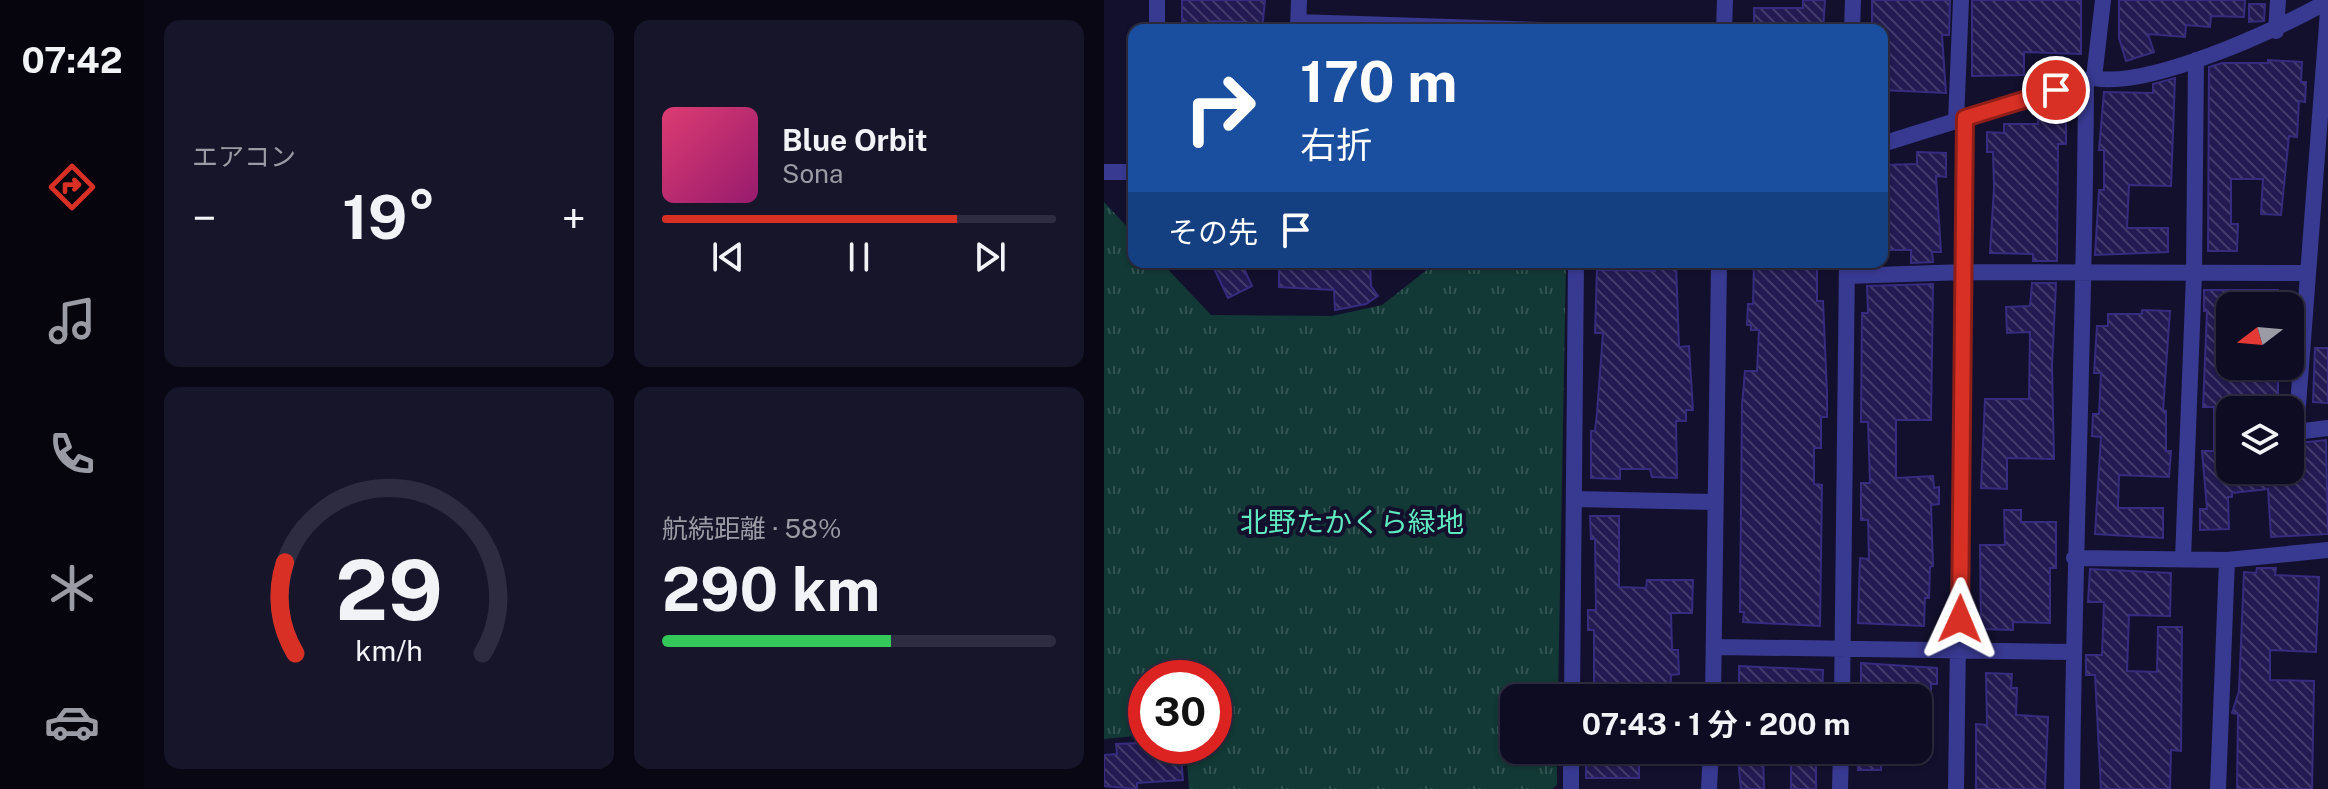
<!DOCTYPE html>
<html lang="ja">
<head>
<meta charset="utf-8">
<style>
  body { margin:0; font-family:"Public Sans","Noto Sans JP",sans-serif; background:#17152a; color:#f1f3f6; height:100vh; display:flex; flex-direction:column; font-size:30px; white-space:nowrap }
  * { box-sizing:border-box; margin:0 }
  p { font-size:26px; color:#9b9ba5 }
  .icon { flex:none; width:44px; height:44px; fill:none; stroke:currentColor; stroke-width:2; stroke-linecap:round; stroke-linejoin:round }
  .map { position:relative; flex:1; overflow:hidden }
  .side { display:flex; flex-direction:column; gap:20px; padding:20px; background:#080713; width:960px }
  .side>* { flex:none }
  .top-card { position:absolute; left:24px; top:24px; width:760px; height:244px; border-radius:16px; box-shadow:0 2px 6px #0004,0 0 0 2px #2e2c40; background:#1a4fa0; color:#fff; overflow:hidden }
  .needle { width:52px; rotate:254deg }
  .controls { position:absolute; left:1112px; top:292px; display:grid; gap:16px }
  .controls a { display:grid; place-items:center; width:88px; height:88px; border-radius:16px; background:#0e0c22; box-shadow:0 2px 6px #0004,0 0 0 2px #2e2c40; font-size:40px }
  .speed { position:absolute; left:24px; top:660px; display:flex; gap:16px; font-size:40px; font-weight:700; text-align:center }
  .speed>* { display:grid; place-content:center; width:104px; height:104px; border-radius:50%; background:#0e0c22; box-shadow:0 2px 6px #0004,0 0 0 2px #2e2c40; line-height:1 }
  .speed .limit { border:12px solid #d22; background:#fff; color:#111 }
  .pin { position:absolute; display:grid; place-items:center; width:68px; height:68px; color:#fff; margin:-34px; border:4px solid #fff; border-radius:50%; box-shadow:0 2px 8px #0007 }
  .me { position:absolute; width:88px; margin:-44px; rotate:1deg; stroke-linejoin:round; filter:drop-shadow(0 0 6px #0008) }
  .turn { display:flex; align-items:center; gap:28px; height:168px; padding:0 40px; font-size:36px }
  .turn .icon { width:104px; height:104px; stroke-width:2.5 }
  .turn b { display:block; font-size:56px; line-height:68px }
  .then { display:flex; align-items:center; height:76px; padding:0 40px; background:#0003; gap:16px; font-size:30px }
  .big { font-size:60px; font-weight:700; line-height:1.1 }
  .side .card { flex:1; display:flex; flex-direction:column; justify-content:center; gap:12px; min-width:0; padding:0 28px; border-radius:16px; background:#17152a }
  .side .dial { align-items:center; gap:0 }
  .dial svg { height:208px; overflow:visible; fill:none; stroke:#2e2c40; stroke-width:7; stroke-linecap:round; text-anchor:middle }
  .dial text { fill:#f1f3f6; stroke:none }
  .song { display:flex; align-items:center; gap:24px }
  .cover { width:96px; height:96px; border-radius:12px; background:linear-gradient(135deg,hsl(340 70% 55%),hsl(320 70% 35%)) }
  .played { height:8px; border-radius:4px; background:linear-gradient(90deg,#d93025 75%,#2e2c40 75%) }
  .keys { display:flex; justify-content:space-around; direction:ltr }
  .heat { display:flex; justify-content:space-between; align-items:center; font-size:44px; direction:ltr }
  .charge { height:12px; border-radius:6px; background:linear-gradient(90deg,#34c759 58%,#2e2c40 0) }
  .side .tiles { flex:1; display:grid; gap:20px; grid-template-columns:repeat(2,1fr) }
  .trip { position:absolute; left:396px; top:684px; width:432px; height:80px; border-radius:16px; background:#0e0c22; box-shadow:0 2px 6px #0004,0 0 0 2px #2e2c40; font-weight:700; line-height:80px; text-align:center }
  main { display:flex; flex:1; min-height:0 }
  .dock { display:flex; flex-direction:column; width:144px; justify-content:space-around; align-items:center; background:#06050e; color:#9b9ba5 }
  .dock .icon { width:56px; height:56px }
  .dock .on { color:#d93025 }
  .dock b { font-size:36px; color:#f1f3f6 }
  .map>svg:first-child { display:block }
  .park { fill:url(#park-tufts) }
  .building { fill:url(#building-back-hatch); stroke:#372b7f; stroke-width:2 }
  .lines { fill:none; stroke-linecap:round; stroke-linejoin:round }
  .street { stroke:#383991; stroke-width:16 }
  .route-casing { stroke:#8d1f18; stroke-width:20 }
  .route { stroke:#d93025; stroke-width:14 }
  .labels { text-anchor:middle; stroke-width:8; stroke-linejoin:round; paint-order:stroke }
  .park-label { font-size:28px; fill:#5feabf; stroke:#13102e }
</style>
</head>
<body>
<main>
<nav class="dock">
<b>07:42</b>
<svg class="icon on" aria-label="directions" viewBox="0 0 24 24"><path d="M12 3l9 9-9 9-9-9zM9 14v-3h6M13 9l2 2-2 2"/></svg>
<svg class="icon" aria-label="music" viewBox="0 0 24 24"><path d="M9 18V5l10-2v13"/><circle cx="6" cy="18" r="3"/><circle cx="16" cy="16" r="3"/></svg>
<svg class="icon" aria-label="phone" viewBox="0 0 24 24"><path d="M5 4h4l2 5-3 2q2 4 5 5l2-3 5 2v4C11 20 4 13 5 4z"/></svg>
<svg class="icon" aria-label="climate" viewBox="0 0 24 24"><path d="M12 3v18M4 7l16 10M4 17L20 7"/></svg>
<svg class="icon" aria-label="car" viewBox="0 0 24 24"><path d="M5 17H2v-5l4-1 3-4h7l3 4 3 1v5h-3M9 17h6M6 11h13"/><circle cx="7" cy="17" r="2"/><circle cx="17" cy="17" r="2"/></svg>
</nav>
<section class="side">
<div class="tiles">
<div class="card"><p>エアコン</p>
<div class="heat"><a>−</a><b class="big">19°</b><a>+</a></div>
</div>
<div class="card">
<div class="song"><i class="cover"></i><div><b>Blue Orbit</b><p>Sona</p></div></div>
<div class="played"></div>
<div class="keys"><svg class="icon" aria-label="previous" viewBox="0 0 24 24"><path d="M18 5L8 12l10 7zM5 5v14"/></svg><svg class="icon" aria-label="pause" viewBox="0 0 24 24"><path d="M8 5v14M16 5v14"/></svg><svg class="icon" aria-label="next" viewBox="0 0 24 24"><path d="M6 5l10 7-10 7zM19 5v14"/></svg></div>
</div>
<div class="card dial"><svg viewBox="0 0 100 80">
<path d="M14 69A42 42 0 1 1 86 69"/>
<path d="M14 69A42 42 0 0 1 10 34" stroke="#d93025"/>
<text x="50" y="56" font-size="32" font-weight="700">29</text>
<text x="50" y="72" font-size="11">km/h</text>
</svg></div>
<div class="card"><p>航続距離 · 58%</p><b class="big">290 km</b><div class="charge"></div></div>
</div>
</section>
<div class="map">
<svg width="1224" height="789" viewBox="0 0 1224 789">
  <defs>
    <pattern id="park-tufts" width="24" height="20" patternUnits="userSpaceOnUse" patternTransform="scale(2)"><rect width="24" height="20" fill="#123935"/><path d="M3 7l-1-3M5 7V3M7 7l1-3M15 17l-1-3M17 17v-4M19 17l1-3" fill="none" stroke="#345553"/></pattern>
    <pattern id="building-back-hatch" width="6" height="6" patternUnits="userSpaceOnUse" patternTransform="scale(2)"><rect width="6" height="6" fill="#221a51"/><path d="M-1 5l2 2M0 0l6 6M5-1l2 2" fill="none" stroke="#423b6b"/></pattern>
  </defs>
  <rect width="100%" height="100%" fill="#13102e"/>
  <path class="park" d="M0 202 30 234V262H57L107 315 228 316 278 305 333 262H462L454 698H410V750H453V785L448 789H85L82 746H110V678H42V735L0 739Z"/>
  <path class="building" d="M78 0H161L158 30H139V22L108 21 107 30H82V21H78Z
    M699 0H721L719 30H650V8H699Z
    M768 0H846L845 35H838L842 93 778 90V30H768Z
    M868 0H977V54L920 52V75L868 76Z
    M1015 0H1141L1140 17 1107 16 1106 27 1082 25 1081 37 1044 34 1050 52 1022 61 1015 38Z
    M1145 4H1161L1160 21 1145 22Z
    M1164 60 1198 62 1197 82H1202L1201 102 1195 101 1193 137 1185 136 1177 215 1157 214 1159 179H1127V224H1134L1133 251H1104L1105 67 1118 63H1164Z
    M1071 78 1067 186 1025 185 1023 228H1064V252L991 255 995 190H1000V150H995L1000 92 1049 93V84Z
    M934 116H962V144H954L953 261H929V254L886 253 890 188 889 152H883V132L900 133V124H934Z
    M813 152 842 153V177L832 176 837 252H828L829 262 807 263V250H778V165L813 164Z
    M107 262H137L148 286 124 298Z
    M175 262H266L267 286 274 296 262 304 231 310 230 290 175 287Z
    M650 262H713V301H719L723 393V417H717V448H710V484L718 485 716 626 639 622 640 612H636L638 405 641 371H653L655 330H647V325H643L644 304H649Z
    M551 264H572L575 347 585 346 589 410H582V421H572L573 478 548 477 546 469H516V479L487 478V431H491L493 413 499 333H491L493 270 551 271Z
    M928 283H952L948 366 950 459 903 458V489L877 488 881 399H925L926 332 903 333 902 307 926 306Z
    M829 284 827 420H792V478L829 476 830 488 835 487V504L827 505 829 566 826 567 825 598H821L820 626 754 623 756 558 765 559 764 520H757V483H766L764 422H757L758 313H764L763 286Z
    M1100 290H1174V306H1126V366L1174 368V399H1129L1126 470H1195V443L1222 440 1224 534 1167 537 1164 489 1128 493V497H1124L1125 529 1096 530V509H1103L1098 451H1110V407H1099L1103 311H1100Z
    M1038 310 1066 311 1059 410 1062 411V451H1067L1065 477 1015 475 1014 508H1059V538L991 534 997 437 988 436 989 414H995L997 373H990L993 326H1004V314H1038Z
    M1211 348H1224V403L1209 402Z
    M900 510H917V522H952V568H946V623L909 622V630L877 629 876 545H901Z
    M486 516H515V587L542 588 543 580H589L588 613H567L568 650H574L575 674 567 675 566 698H490V630H484V610H492L491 539H487Z
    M1153 568H1172L1171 575 1215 577 1212 652 1166 650V680L1210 681 1208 789H1133L1134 714 1128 713 1135 691 1140 572 1152 573Z
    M986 569 1067 573 1066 616 1025 615 1023 671 1053 672 1054 627H1078L1077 751 1067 750 1066 789H997L991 675H982V655H998L1000 602H984Z
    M757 663 833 668V684H827V690H784V698H757Z
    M635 666 719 670 718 698 658 693V698H635Z
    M882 673 908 674 907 688H913L912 715 944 717 941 789H872V724L883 725Z
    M37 743V746H76L79 780 33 783V789L0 786V755L13 754 12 744Z
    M486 750 535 753V778H482V756L487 755Z
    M633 750H659L660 789H637Z
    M753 750H777V770H754Z
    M687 756H712V789H687Z"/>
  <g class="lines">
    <path class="street" d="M1224 11 1192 432 1224 428
      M194 22 436 30
      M53 30V0
      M194 30 195 0
      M620 30 621 0
      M748 30 749 0
      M1172 31 1174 0
      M990 78 999 0
      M852 121 857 0
      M778 144 990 78C1045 89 1175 29 1224 1
      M0 172H30
      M743 276 861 272 1204 273
      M470 499 610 502
      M970 558 1123 560 1224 550
      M1079 559 1090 274 1092 60
      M612 647 969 652
      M468 698 472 262
      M609 698 615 262
      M738 698 743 262
      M467 789V750
      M605 789 607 750
      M736 789 737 750
      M852 789 861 118
      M968 789C970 553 981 317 982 81
      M1114 789 1123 560"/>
  </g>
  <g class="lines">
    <g class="route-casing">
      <path id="route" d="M856 619 861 118 952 90"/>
    </g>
    <use href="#route" class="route"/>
  </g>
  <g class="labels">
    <g class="park-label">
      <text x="248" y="532">北野たかくら緑地</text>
    </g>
  </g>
</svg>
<div class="controls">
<a><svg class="needle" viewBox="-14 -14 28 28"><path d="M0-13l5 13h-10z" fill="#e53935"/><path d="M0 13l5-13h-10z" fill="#9b9ba5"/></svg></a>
<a><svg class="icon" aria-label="layers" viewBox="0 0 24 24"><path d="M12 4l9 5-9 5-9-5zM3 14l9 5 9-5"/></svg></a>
</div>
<div class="speed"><div class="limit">30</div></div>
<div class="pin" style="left:952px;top:90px;background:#d93025"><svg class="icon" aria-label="arrive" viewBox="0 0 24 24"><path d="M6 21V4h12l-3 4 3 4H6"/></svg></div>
<svg class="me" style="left:856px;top:619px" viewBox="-20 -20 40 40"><path d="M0-17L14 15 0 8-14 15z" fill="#d93025" stroke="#fff" stroke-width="4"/></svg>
<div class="trip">07:43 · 1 分 · 200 m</div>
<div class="top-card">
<div class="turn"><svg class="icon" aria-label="right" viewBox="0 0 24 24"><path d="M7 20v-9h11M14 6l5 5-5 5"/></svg><div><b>170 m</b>右折</div></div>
<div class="then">その先<svg class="icon" aria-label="arrive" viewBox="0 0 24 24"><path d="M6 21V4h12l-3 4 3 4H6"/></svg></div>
</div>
</div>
</main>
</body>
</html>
